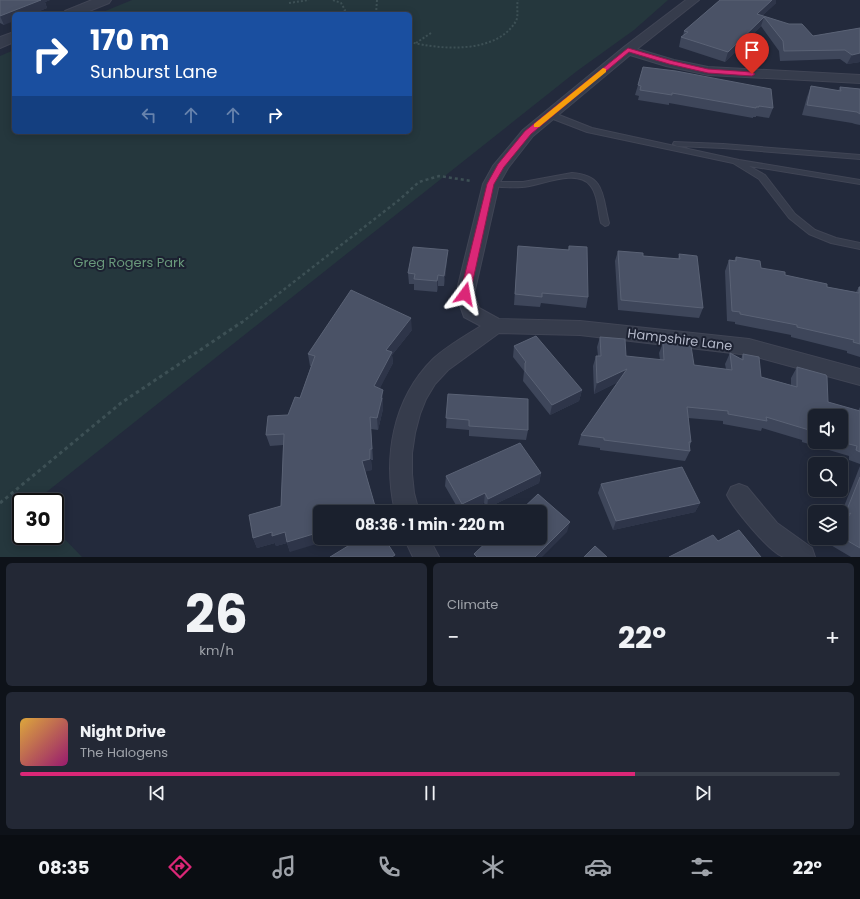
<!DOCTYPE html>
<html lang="en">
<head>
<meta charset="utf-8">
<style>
  body { margin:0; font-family:Poppins,sans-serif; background:#232835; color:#f1f3f6; height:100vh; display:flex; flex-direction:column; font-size:15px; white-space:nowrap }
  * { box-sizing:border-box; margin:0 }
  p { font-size:13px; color:#9fa3aa }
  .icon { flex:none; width:22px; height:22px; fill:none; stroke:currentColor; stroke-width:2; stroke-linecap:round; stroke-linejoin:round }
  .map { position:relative; height:557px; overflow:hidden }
  .drawer { display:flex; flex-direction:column; gap:6px; padding:6px; background:#0e1219; flex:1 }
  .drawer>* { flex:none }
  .hud { position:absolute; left:12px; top:12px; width:400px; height:122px; border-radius:6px; box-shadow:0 2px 10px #0003,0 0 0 1px #383e49; background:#1a4fa0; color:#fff; overflow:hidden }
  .fabs { position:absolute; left:808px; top:409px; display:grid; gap:8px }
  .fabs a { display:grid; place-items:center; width:40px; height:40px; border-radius:6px; background:#1a202d; box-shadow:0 2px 10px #0003,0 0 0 1px #383e49; font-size:20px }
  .speed { position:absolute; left:12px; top:493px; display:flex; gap:8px; font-size:20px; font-weight:700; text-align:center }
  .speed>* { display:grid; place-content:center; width:52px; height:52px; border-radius:50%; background:#1a202d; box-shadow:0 2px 10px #0003,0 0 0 1px #383e49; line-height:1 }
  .speed .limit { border:2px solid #111; border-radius:6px; background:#fff; color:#111 }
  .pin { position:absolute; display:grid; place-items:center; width:34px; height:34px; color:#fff; margin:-41px -17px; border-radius:50% 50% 50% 0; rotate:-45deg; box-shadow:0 0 4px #0007 }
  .pin .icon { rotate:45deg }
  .me { position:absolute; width:44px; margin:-22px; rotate:13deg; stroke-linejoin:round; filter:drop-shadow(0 0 3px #0008) }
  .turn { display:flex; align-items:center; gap:14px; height:84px; padding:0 12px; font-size:18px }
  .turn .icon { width:52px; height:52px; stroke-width:2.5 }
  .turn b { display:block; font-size:28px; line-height:34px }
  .lanes { display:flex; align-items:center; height:38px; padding:0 12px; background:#0003; justify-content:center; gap:20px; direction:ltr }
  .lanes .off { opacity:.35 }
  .big { font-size:30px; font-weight:700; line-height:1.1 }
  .drawer .card { flex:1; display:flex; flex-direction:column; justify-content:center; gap:6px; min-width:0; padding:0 14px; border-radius:6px; background:#232835 }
  .drawer .dial { align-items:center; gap:0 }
  .dial b { font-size:52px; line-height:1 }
  .song { display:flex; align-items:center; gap:12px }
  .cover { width:48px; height:48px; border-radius:6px; background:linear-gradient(135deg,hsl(40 70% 55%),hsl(320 70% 35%)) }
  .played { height:4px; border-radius:2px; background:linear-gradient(90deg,#db2777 75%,#383e49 75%) }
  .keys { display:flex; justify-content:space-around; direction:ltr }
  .heat { display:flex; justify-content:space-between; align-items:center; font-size:22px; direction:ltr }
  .drawer .tiles { flex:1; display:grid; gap:6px; grid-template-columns:1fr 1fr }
  .card:last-child { grid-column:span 2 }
  .trip { position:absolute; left:313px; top:505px; width:234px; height:40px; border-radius:6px; background:#1a202d; box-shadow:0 2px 10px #0003,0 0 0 1px #383e49; font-weight:700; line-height:40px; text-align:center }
  .tab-bar { display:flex; height:64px; justify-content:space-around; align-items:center; background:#0a0d12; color:#9fa3aa }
  .tab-bar .icon { width:28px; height:28px }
  .tab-bar .active { color:#db2777 }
  .tab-bar b { font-size:18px; color:#f1f3f6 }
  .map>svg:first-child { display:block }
  .green { fill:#25373d }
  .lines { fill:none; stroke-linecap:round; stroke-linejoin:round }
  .service-casing { stroke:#404555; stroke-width:2 }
  .minor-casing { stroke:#404555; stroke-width:2 }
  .tertiary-casing { stroke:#404555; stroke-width:2 }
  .path-far2 { stroke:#3d5055; stroke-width:2; stroke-dasharray:2 2; stroke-linecap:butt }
  .path-far1 { stroke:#3d5055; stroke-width:2.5; stroke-dasharray:3 3; stroke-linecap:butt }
  .path { stroke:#3d5055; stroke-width:3; stroke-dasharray:3.5 3.5; stroke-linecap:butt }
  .service { fill:#363c4c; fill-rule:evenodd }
  .minor { fill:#363c4c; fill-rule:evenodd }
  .tertiary { fill:#363c4c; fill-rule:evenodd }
  .wall { fill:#3e465a; fill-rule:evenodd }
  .shaded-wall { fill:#2e3549 }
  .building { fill:#4a5266; stroke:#5a6275 }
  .route { fill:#db2777; stroke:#8e194d }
  .slow { fill:#f59e0b }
  .labels { text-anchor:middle; stroke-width:4; stroke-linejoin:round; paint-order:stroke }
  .park-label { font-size:13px; fill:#69997b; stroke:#1c2131 }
  .street-label { font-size:13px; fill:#b2b7c8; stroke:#1c2131 }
</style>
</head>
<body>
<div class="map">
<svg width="860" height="557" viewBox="0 0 860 557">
  <rect width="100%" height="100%" fill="#232a3c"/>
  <path class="green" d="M132 0H668L634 30 577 71 34 502H21V536H55V529L82 557H0V56L14 50V132H410V14H98Z"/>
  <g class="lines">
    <g class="service-casing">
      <path id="service" d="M548 113H554L592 128 739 160 860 180V184L749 166 765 175 795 214 815 230 836 238 860 243V249L831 243 809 234 789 218 759 179 733 163 587 132 548 117Z
        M674 142 723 144 860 155V159L723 148 677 146 673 144Z
        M572 173C606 175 602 197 609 223L608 225 605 226 601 223C598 212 598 194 590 185 576 168 540 186 522 187 512 188 501 187 491 186L487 184 491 182H523Z"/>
    </g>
    <g class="minor-casing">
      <path id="minor" d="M686 0H699L637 49 674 60 708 67 860 75V83L708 75 666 66 630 55 533 136 508 168 499 184 474 294 479 308 499 319 580 321 749 339 860 369V385L749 355 580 335 499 333 448 370 435 384 426 399 420 414 415 433 412 453V474L414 493 419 512H395C383 458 392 400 433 359 447 346 465 336 481 326L464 317 456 294 483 184 493 166 523 130 624 47Z
        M739 484 747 487 777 523 812 548 815 557C807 557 791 557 784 557 770 553 734 509 727 495L731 487Z
        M404 538H429L439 557H413Z"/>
    </g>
    <g class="tertiary-casing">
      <path id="tertiary" d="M92 0H111L109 3 82 14H63L65 11Z
        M14 32V42L0 48V37Z"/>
    </g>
    <path class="path-far2" d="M333 0 341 3 345 10 343 14
      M289 3 309 0
      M376 14 377 0
      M410 42C441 50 497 54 516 21 519 15 516 7 518 0
      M416 43 431 33"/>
    <path class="path-far1" d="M241 323 399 200 419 182 439 176 472 181"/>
    <path class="path" d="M0 503 121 403 242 322"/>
    <use href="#service" class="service"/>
    <use href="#minor" class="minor"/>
    <use href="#tertiary" class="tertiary"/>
  </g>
  <path class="wall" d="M0 0H50L45 2 47 8 32 14H14L4 25 0 23Z
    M720 0H776V3L762 16 813 36 860 28V62L847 64 840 59 780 61 779 51 761 26 725 62 679 47 681 37 683 36 684 31Z
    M638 85 773 108 769 118 756 116V117H753V118L669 103V105L638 100 639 96 635 95Z
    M811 86 838 91 840 87 860 89V125L855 124 852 123 802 115 807 97Z
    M518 246 568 250 569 246 588 297 586 308 541 303 540 307 514 305Z
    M618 251 643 256 678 259 679 254 703 308 699 318 618 310 615 261Z
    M736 257 761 268 785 275 827 287 856 292 859 287H860V357L847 353V351L791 337V335L735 324V322L727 321 725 271 729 260 734 261Z
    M447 260 444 286H438L437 292 414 290V284H409L408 273Z
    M412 330 392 355 393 363 379 389 383 390V409L378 430 371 429 373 460H371L372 470 365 471 375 506 376 512H320L290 552 287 543 276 546 275 543 257 548 253 538 281 506 283 445 270 446 266 435 288 415 300 398 311 366H310L308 354Z
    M600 337 626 356 660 360 659 353 663 343 694 365 726 369 725 364 730 353 741 359 743 354 761 377 791 385V378L797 367 828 402 858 411 860 407V464L849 460V456L802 442V440L762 428 761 431 723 424V421L688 418 691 442 690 446V451L685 461 600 450V448L578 445 581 435 618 382 594 394 593 366 596 356H598L597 347ZM815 416H841V442H815Z
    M514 346 582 390 579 401 550 415 523 381 524 371 513 357Z
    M448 394 528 430 526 440 469 436V430L446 428Z
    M860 466V557H851L829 544 832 538H841V525L843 522 841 524V514Z
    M541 473 539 483 487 508 484 503 464 512H460L445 486 446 476Z
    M601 484 700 503 695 512 613 530 598 493Z"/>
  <path class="shaded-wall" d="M38 0H50L45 2 47 8 32 14H14V21L4 25 0 16Z
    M772 0H776V3L754 24 757 14Z
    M764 17 761 26 725 62 728 52Z
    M860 53V62L847 64 852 55Z
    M448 250 447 260 444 286V276Z
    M438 275V286L437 292V281Z
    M411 318 412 330 392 355 393 363 375 398 374 386 386 350Z
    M627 369 624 379 594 394 597 383Z
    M383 390V409L378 430 377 418 381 398Z
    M582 390 579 401 550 415 552 405Z
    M370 449 372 470 364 472 362 461Z
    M541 473 539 483 487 508 488 499Z
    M485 493 484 503 464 512H461L462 504Z
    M700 503 695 512 613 530 616 521Z
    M375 506 376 512H366V511Z
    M851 513 843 522 841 524V521L844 517Z
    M570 522 567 532 542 557H535Z
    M272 532H320V538H336L290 552 287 543 276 546 275 543 257 548 253 538Z"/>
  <path class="building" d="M0 0H41L0 16Z
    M720 0H772L757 14 789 24H802L813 36 860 28V53L852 55 845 50 784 51 783 41 764 17 728 52 681 37 688 32 684 31Z
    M643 67 676 71 771 89 773 108 759 106V107H756V108L672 93V95L640 90 641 86 638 85Z
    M811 86 841 91 840 87 860 89V114L857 112 807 105Z
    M518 246 569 250V246L587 247 588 297 542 293V297L515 294Z
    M413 247 448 250 444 276 438 275 437 281 414 279 415 274 408 273Z
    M618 251 643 253V256L680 259 679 254 697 256 703 308 621 300Z
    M736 257 760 261 761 268 785 272V275L827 284V287L859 293V287H860V344L853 342 854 340 797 327V325L740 314V312L732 311 729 260 736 261Z
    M351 290 411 318 386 350 392 352 374 386 383 390 381 398H382L377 418 370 417 372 449H370V459L362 461 375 506 373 507 374 509 366 511 367 512H320V532L287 542 285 532 272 536V532L253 538 249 515 281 506 284 434 266 435 268 416 288 415 295 397 300 398 315 356 308 354Z
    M536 336 582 390 552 405 525 371V363L526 362 514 346Z
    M600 337 625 339 626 356 664 360 663 343 691 346 694 365 732 370 730 353 743 360V354L759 357 761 377 797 387V367L826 375 827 377 828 402 860 411V452L856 450 857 446 841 442V416H815V434L809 432V430L766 417 767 421 728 414V411L687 407 691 442H689L690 451 604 440V438L581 435 627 369 597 383 596 356H601Z
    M448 394 528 399V430L469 426V420L446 418Z
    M520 443 541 473 488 499 485 493 462 504 446 476Z
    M682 467 700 503 616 521 601 484Z
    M860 477V548L841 537V526L851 513 844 517Z
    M538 494 570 522 535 557H477L474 554 491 538H540V512H519Z
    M739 530 761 557H669L713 535 718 541Z
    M361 538H384L395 555 392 557H330Z
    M595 546 607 557H584Z"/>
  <path class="route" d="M628 48 673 61 708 69 752 72 755 74 752 76 708 73 669 64 629 52 531 134 504 167 494 184 470 294 465 297 462 296 460 294 487 184 498 164 525 131Z"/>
  <path class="slow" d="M603 68 606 69V72L539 127H534V124Z"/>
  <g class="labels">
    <g class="park-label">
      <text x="129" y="267">Greg Rogers Park</text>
    </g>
    <g class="street-label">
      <text transform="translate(680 339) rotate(7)" y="5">Hampshire Lane</text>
    </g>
  </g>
</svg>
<div class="fabs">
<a><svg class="icon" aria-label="sound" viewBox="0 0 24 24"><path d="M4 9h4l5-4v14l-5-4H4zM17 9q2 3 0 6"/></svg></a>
<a><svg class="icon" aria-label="search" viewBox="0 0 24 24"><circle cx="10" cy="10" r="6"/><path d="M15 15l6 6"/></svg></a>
<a><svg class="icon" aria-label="layers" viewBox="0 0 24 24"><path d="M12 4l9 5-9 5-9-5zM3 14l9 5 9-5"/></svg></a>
</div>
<div class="speed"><div class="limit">30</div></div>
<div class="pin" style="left:752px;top:74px;background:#d93025"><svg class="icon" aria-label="arrive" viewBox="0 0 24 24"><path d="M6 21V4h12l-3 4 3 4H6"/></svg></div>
<svg class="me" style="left:465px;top:294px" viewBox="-20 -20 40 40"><path d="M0-17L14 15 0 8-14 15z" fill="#db2777" stroke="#fff" stroke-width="4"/></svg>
<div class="trip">08:36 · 1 min · 220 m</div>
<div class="hud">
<div class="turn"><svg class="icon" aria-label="right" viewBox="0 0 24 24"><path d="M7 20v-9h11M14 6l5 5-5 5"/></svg><div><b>170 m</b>Sunburst Lane</div></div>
<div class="lanes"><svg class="icon off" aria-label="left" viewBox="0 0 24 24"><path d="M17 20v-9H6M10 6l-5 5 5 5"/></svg><svg class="icon off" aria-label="ahead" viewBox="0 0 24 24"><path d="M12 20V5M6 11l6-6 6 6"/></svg><svg class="icon off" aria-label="ahead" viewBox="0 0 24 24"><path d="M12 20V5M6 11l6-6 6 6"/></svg><svg class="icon" aria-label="right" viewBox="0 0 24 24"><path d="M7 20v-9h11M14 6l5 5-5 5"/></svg></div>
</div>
</div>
<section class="drawer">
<div class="tiles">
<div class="card dial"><b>26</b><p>km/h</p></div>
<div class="card"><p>Climate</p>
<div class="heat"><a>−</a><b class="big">22°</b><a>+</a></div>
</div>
<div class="card">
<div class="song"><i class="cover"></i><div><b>Night Drive</b><p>The Halogens</p></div></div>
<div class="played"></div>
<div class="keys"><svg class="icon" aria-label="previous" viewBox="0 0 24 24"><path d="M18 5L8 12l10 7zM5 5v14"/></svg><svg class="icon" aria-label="pause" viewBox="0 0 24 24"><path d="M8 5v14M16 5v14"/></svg><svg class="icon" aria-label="next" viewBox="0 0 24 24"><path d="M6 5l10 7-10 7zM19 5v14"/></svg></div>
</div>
</div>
</section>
<nav class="tab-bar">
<b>08:35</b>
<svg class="icon active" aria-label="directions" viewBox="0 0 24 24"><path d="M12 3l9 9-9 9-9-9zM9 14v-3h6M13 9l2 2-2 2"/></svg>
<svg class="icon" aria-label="music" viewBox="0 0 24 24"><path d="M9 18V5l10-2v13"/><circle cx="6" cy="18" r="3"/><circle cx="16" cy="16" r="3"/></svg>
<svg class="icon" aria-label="phone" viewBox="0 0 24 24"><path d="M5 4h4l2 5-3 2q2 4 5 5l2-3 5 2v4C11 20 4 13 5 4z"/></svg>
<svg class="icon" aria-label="climate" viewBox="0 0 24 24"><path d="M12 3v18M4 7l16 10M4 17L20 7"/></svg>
<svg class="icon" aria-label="car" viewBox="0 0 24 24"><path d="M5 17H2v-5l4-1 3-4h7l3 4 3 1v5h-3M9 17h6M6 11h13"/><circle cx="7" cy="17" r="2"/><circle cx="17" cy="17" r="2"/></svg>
<svg class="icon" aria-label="filters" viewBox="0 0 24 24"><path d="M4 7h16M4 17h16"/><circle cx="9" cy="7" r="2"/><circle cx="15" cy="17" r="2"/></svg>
<b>22°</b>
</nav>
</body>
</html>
